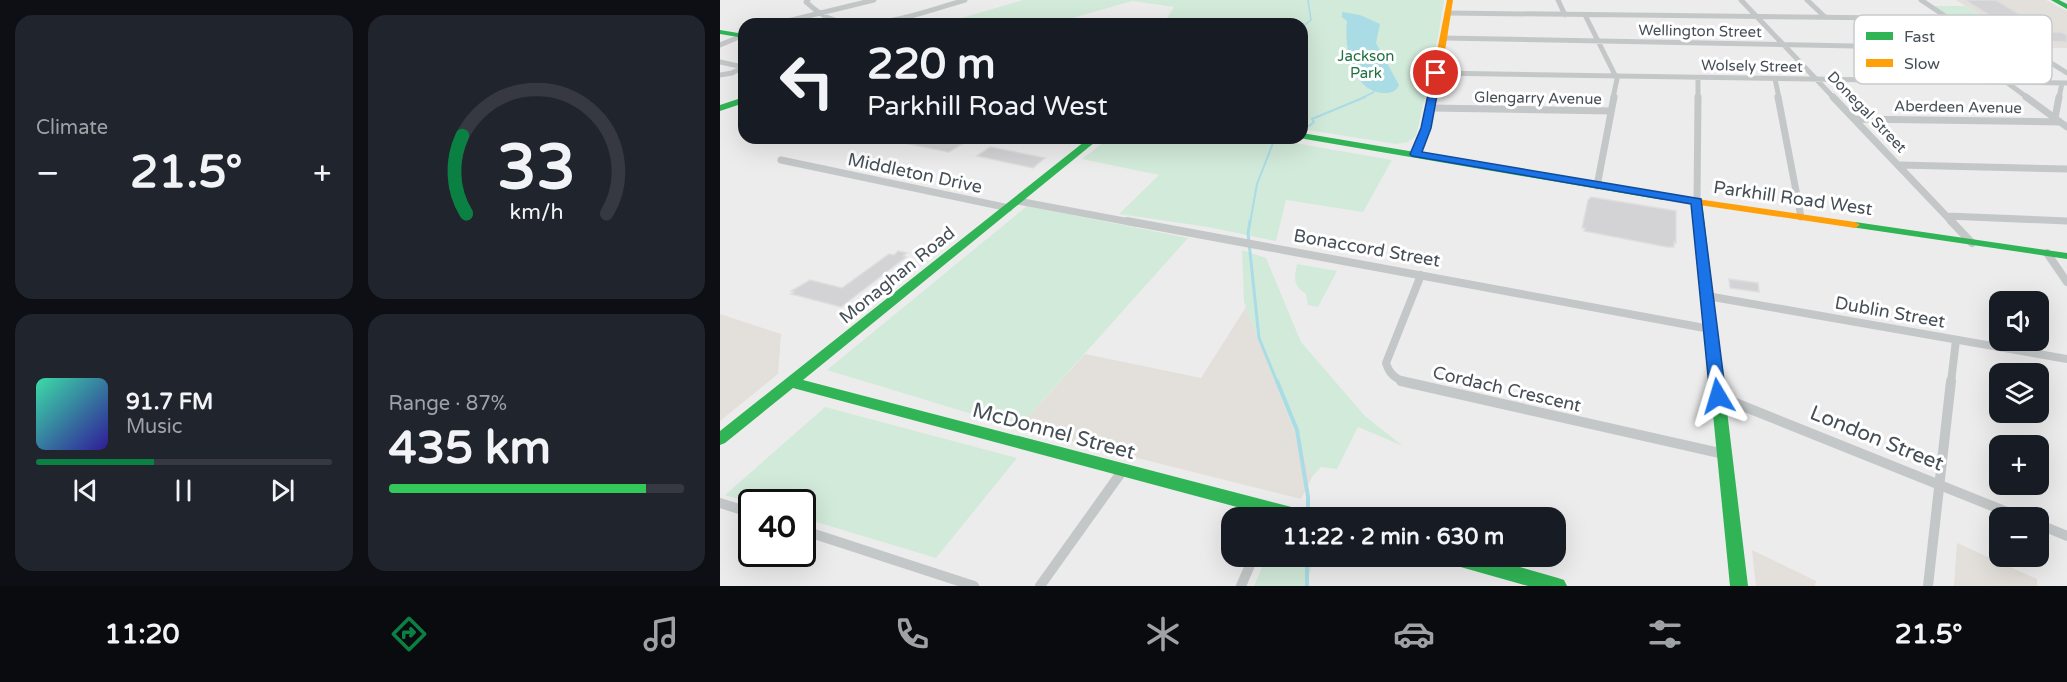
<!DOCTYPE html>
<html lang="en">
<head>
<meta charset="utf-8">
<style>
  body { margin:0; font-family:"Varela Round",sans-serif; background:#20242c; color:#f1f3f6; height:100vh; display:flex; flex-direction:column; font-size:22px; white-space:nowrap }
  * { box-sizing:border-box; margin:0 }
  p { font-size:20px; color:#9ea1a6 }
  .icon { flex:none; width:33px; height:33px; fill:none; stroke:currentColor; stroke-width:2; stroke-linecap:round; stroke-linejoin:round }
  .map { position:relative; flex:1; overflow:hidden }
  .sheet { display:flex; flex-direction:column; gap:15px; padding:15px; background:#0d0f14; width:720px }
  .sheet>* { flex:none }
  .banner { position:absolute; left:18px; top:18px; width:570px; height:126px; border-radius:18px; box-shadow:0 6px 24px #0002; background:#171b24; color:#f1f3f6; overflow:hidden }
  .buttons { position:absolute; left:1269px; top:291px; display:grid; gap:12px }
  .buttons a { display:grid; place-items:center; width:60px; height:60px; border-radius:12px; background:#171b24; box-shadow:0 6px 24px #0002; font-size:30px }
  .speed { position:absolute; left:18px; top:489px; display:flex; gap:12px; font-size:30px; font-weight:700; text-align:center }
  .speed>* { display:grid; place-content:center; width:78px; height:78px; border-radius:50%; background:#171b24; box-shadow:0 6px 24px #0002; line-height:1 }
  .speed .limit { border:3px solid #111; border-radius:9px; background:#fff; color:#111 }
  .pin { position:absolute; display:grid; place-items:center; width:51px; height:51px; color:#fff; margin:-26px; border:3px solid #fff; border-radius:50%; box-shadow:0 2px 6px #0007 }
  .me { position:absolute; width:66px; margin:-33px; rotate:353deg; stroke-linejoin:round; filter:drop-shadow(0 0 4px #0008) }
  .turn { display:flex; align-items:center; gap:21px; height:126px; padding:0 30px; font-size:27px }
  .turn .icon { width:78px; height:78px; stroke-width:2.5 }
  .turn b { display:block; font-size:42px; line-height:51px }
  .big { font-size:45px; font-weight:700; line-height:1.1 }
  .sheet .widget { flex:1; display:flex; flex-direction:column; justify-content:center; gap:9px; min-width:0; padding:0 21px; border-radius:18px; background:#20242c }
  .sheet .dial { align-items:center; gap:0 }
  .dial svg { height:156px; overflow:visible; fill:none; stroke:#363941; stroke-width:7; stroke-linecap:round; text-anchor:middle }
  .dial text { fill:#f1f3f6; stroke:none }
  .song { display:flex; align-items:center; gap:18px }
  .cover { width:72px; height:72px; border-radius:9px; background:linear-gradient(135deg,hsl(160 70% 55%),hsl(250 70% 35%)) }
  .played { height:6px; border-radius:3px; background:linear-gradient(90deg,#0b8043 40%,#363941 40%) }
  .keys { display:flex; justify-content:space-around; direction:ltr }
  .heat { display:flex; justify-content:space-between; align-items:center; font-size:33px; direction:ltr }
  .charge { height:9px; border-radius:4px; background:linear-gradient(90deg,#34c759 87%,#363941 0) }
  .sheet .tiles { flex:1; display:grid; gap:15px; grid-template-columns:repeat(2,1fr) }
  .trip { position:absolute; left:501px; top:507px; width:345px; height:60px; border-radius:18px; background:#171b24; box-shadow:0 6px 24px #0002; font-weight:700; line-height:60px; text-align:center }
  .tab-bar { display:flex; height:96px; justify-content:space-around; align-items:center; background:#090b0e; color:#9ea1a6 }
  .tab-bar .icon { width:42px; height:42px }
  .tab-bar .active { color:#0b8043 }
  .tab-bar b { font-size:27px; color:#f1f3f6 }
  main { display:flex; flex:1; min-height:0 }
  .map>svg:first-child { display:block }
  .commercial { fill:#e3dfda }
  .green { fill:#d2eada }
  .water { fill:#aadce6 }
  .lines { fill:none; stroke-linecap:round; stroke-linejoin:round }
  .stream-far3 { stroke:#aadce6; stroke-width:1.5 }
  .stream-far2 { stroke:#aadce6; stroke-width:2 }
  .stream-far1 { stroke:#aadce6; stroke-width:3 }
  .stream { stroke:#aadce6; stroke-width:4 }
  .building { fill:#d3d3d5; stroke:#dededf; stroke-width:1.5 }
  .street-far3 { stroke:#c4c7c8; stroke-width:5 }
  .street-far2 { stroke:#c4c7c8; stroke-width:7 }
  .street-far1 { stroke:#c4c7c8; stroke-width:8 }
  .street { stroke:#c4c7c8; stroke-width:10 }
  .fast { fill:#30b455; fill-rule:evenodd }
  .slow { fill:#ff9f0a; fill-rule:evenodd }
  .route { fill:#1a73e8; stroke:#114b97; stroke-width:1.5 }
  .labels { text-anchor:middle; stroke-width:6; stroke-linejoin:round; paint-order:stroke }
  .far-street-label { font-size:15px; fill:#464f57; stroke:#fff }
  .far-park-label { font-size:15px; fill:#1e7143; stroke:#fff }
  .street-label { font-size:18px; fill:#464f57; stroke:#fff }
  .near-street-label { font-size:21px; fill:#464f57; stroke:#fff }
  .key { fill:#fff; stroke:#c8cacd; stroke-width:1.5 }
  .key-label { font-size:16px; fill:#464f57 }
</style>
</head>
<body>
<main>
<section class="sheet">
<div class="tiles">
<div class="widget"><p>Climate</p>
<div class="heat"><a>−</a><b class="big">21.5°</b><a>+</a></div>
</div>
<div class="widget dial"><svg viewBox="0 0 100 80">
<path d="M14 69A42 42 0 1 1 86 69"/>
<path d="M14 69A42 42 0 0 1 12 29" stroke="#0b8043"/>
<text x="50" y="56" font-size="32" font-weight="700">33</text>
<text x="50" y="72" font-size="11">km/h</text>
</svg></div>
<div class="widget">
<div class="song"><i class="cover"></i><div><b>91.7 FM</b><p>Music</p></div></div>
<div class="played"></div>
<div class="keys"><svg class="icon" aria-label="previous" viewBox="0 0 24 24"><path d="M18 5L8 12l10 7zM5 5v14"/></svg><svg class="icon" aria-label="pause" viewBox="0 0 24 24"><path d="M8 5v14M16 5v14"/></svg><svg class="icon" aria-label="next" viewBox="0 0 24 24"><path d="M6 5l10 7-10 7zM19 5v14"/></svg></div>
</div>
<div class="widget"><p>Range · 87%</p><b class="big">435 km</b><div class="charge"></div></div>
</div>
</section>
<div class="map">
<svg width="1347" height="586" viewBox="0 0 1347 586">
  <rect width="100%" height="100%" fill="#edecec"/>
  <path class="commercial" d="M1236 0H1326L1347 11V48H1313Z
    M526 307 592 477 581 499 298 428 365 354 481 378Z
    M0 314 61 334 58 374 0 421Z
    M1237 543 1317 579V586H1234Z
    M1032 550 1096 581 1095 586H1036Z"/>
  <path class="green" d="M303 0H724L718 37 696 136 688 142 676 144 582 129V24H443L454 7 412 1 332 24H221Z
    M1213 6H1245L1265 18 1229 16Z
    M389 138H545L672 160 643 212 566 200 556 241 488 227 399 214 439 175 362 159Z
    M307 206 468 238 298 428 107 370Z
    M522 250 546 258 581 342 645 416 683 446 638 427 617 469 601 467 592 477 524 302Z
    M577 264 617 271 598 307 588 305 586 294C573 286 574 278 577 264Z
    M105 407 297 458 216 558 83 518 82 502 31 503 5 495Z
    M547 556 595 557 588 579 589 586H534Z"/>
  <path class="water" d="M622 12 640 15 660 24 656 43 679 85C676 92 671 93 664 93 632 92 624 47 627 21L622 17Z"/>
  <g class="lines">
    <path class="stream-far3" d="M582 27 591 20 588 0
      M642 98 654 92"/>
    <path class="stream-far2" d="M589 126 594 122 592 119 645 97
      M530 223 537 184 555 138"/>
    <path class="stream-far1" d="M530 221 528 233 539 338 557 382"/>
    <path class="stream" d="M557 381 577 430 588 497V513
      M587 556V586"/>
  </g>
  <path class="building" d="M1245 0H1276L1329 32H1341L1347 35V42L1310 41Z
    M178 138H220L244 143 229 152 178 142Z
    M270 147 325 158 313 168 257 156Z
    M871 197 956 211V243L954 242V247H947L864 231 865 228H862L868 200Z
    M178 251 187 253 183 256 186 257 121 307 71 294 74 292 71 291 90 280 122 288 169 254 174 255Z
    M1009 279 1038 283 1039 292 1010 288Z"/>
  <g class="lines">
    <path class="street-far3" d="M88 0 86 2C93 8 100 15 109 18 147 35 207 11 245 0
      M838 0 845 15
      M1021 0 1114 98
      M1087 0 1105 17
      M1201 0 1228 18
      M727 13 1257 19 1266 22 1347 73
      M865 15 897 79 893 98
      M1199 18 1308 98
      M55 24 154 0
      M723 38 1236 48
      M0 45 24 35
      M0 62 23 67 12 73 0 75
      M716 73 1347 83
      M1055 79 1059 98
      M978 98V78
      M1339 98 1342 83"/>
    <path class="street-far2" d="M1058 97 1081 217
      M1113 97 1233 223
      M1306 97 1347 127
      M709 108 891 111
      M1335 118 1339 97
      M1135 119 1340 122
      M61 160 289 208
      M1180 165 1347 169
      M877 186 894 97
      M298 201 415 223
      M977 202 978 97
      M1227 216 1347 221"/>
    <path class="street-far1" d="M407 221 990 329
      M1231 221 1252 243
      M1327 253 1347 282
      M987 296 1347 359
      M687 382C676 380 669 373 666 363L701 275
      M1231 382 1236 340"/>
    <path class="street" d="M681 381 1004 454
      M998 396 1302 518
      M0 503 32 513
      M1318 524 1347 536
      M82 530 254 586
      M320 586 403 470
      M521 586 534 556
      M1208 586 1231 381"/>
    <path class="fast" d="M1331 0H1339L1347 4V9Z
      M0 30 24 34V38L0 34Z
      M24 97V103L0 111V105Z
      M582 133 943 194 948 197 943 200 579 138H582Z
      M369 138H380L83 380 587 511 593 513 595 518H558L73 388 5 443 0 445V431Z
      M977 199 982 202 1028 586H1010L972 202Z
      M1135 222 1347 253V259L1131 227 1130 225Z
      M722 556H761L838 578 844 580 847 586H808L730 564 724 562Z"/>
    <path class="slow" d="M727 0H733C729 25 712 149 695 157L690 154 702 128Z
      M943 194 1135 222 1140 225 1135 228 939 199 938 197Z"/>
  </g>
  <path class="route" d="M713 71 721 73 711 128 702 152 981 199 1006 396 1004 400H993L990 396 971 204 692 156 690 154 701 128Z"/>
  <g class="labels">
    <g class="far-street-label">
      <text transform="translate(980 31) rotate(1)" y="5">Wellington Street</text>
      <text transform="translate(1032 66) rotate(1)" y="5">Wolsely Street</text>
      <text transform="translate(818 98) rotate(1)" y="5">Glengarry Avenue</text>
      <text transform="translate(1238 107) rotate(1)" y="5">Aberdeen Avenue</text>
      <text transform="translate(1147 112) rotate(46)" y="5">Donegal Street</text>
    </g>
    <g class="far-park-label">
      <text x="646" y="61">Jackson<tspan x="646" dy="17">Park</tspan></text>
    </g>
    <g class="street-label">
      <text transform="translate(195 173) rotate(12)" y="6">Middleton Drive</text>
      <text transform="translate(1073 198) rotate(8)" y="6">Parkhill Road West</text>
      <text transform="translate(647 248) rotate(10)" y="6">Bonaccord Street</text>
      <text transform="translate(177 275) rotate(-39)" y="6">Monaghan Road</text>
      <text transform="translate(1170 312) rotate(10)" y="6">Dublin Street</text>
      <text transform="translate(787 389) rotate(13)" y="6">Cordach Crescent</text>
    </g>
    <g class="near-street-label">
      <text transform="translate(334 431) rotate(15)" y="7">McDonnel Street</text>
      <text transform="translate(1157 438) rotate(22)" y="7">London Street</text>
    </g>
  </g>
  <rect x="1134" y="15" width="198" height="69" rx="9" class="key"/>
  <rect x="1146" y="32" width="27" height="8" fill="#30b455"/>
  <rect x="1146" y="59" width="27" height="8" fill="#ff9f0a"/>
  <g class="key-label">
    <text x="1184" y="42">Fast</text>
    <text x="1184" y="69">Slow</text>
  </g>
</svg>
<div class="buttons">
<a><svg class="icon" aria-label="sound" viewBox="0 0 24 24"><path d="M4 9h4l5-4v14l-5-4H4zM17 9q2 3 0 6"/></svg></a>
<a><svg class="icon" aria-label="layers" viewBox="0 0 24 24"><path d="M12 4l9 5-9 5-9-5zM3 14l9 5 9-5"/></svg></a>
<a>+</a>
<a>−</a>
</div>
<div class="speed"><div class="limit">40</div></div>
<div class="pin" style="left:716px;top:73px;background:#d93025"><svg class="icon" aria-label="arrive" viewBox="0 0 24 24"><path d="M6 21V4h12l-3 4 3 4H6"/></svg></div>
<svg class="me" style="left:998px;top:396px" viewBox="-20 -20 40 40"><path d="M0-17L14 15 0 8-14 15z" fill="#1a73e8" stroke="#fff" stroke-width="4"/></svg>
<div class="trip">11:22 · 2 min · 630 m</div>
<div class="banner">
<div class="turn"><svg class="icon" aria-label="left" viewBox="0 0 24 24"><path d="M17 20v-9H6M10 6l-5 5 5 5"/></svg><div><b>220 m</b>Parkhill Road West</div></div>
</div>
</div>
</main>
<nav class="tab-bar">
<b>11:20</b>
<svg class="icon active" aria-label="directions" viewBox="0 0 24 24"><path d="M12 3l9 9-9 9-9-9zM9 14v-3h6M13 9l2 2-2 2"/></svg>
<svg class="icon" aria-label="music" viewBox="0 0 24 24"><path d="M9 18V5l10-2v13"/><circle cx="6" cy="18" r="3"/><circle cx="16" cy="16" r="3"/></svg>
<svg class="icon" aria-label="phone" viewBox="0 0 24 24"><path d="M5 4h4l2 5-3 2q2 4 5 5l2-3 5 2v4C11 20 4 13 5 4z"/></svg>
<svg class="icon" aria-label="climate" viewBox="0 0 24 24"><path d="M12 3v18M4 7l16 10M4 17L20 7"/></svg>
<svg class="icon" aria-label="car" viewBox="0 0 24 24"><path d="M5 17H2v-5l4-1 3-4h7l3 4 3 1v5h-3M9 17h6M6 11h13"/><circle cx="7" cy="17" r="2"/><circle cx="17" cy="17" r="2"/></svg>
<svg class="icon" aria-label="filters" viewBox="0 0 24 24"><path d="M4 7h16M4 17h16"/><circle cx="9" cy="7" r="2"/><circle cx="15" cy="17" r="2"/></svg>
<b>21.5°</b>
</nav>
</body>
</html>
